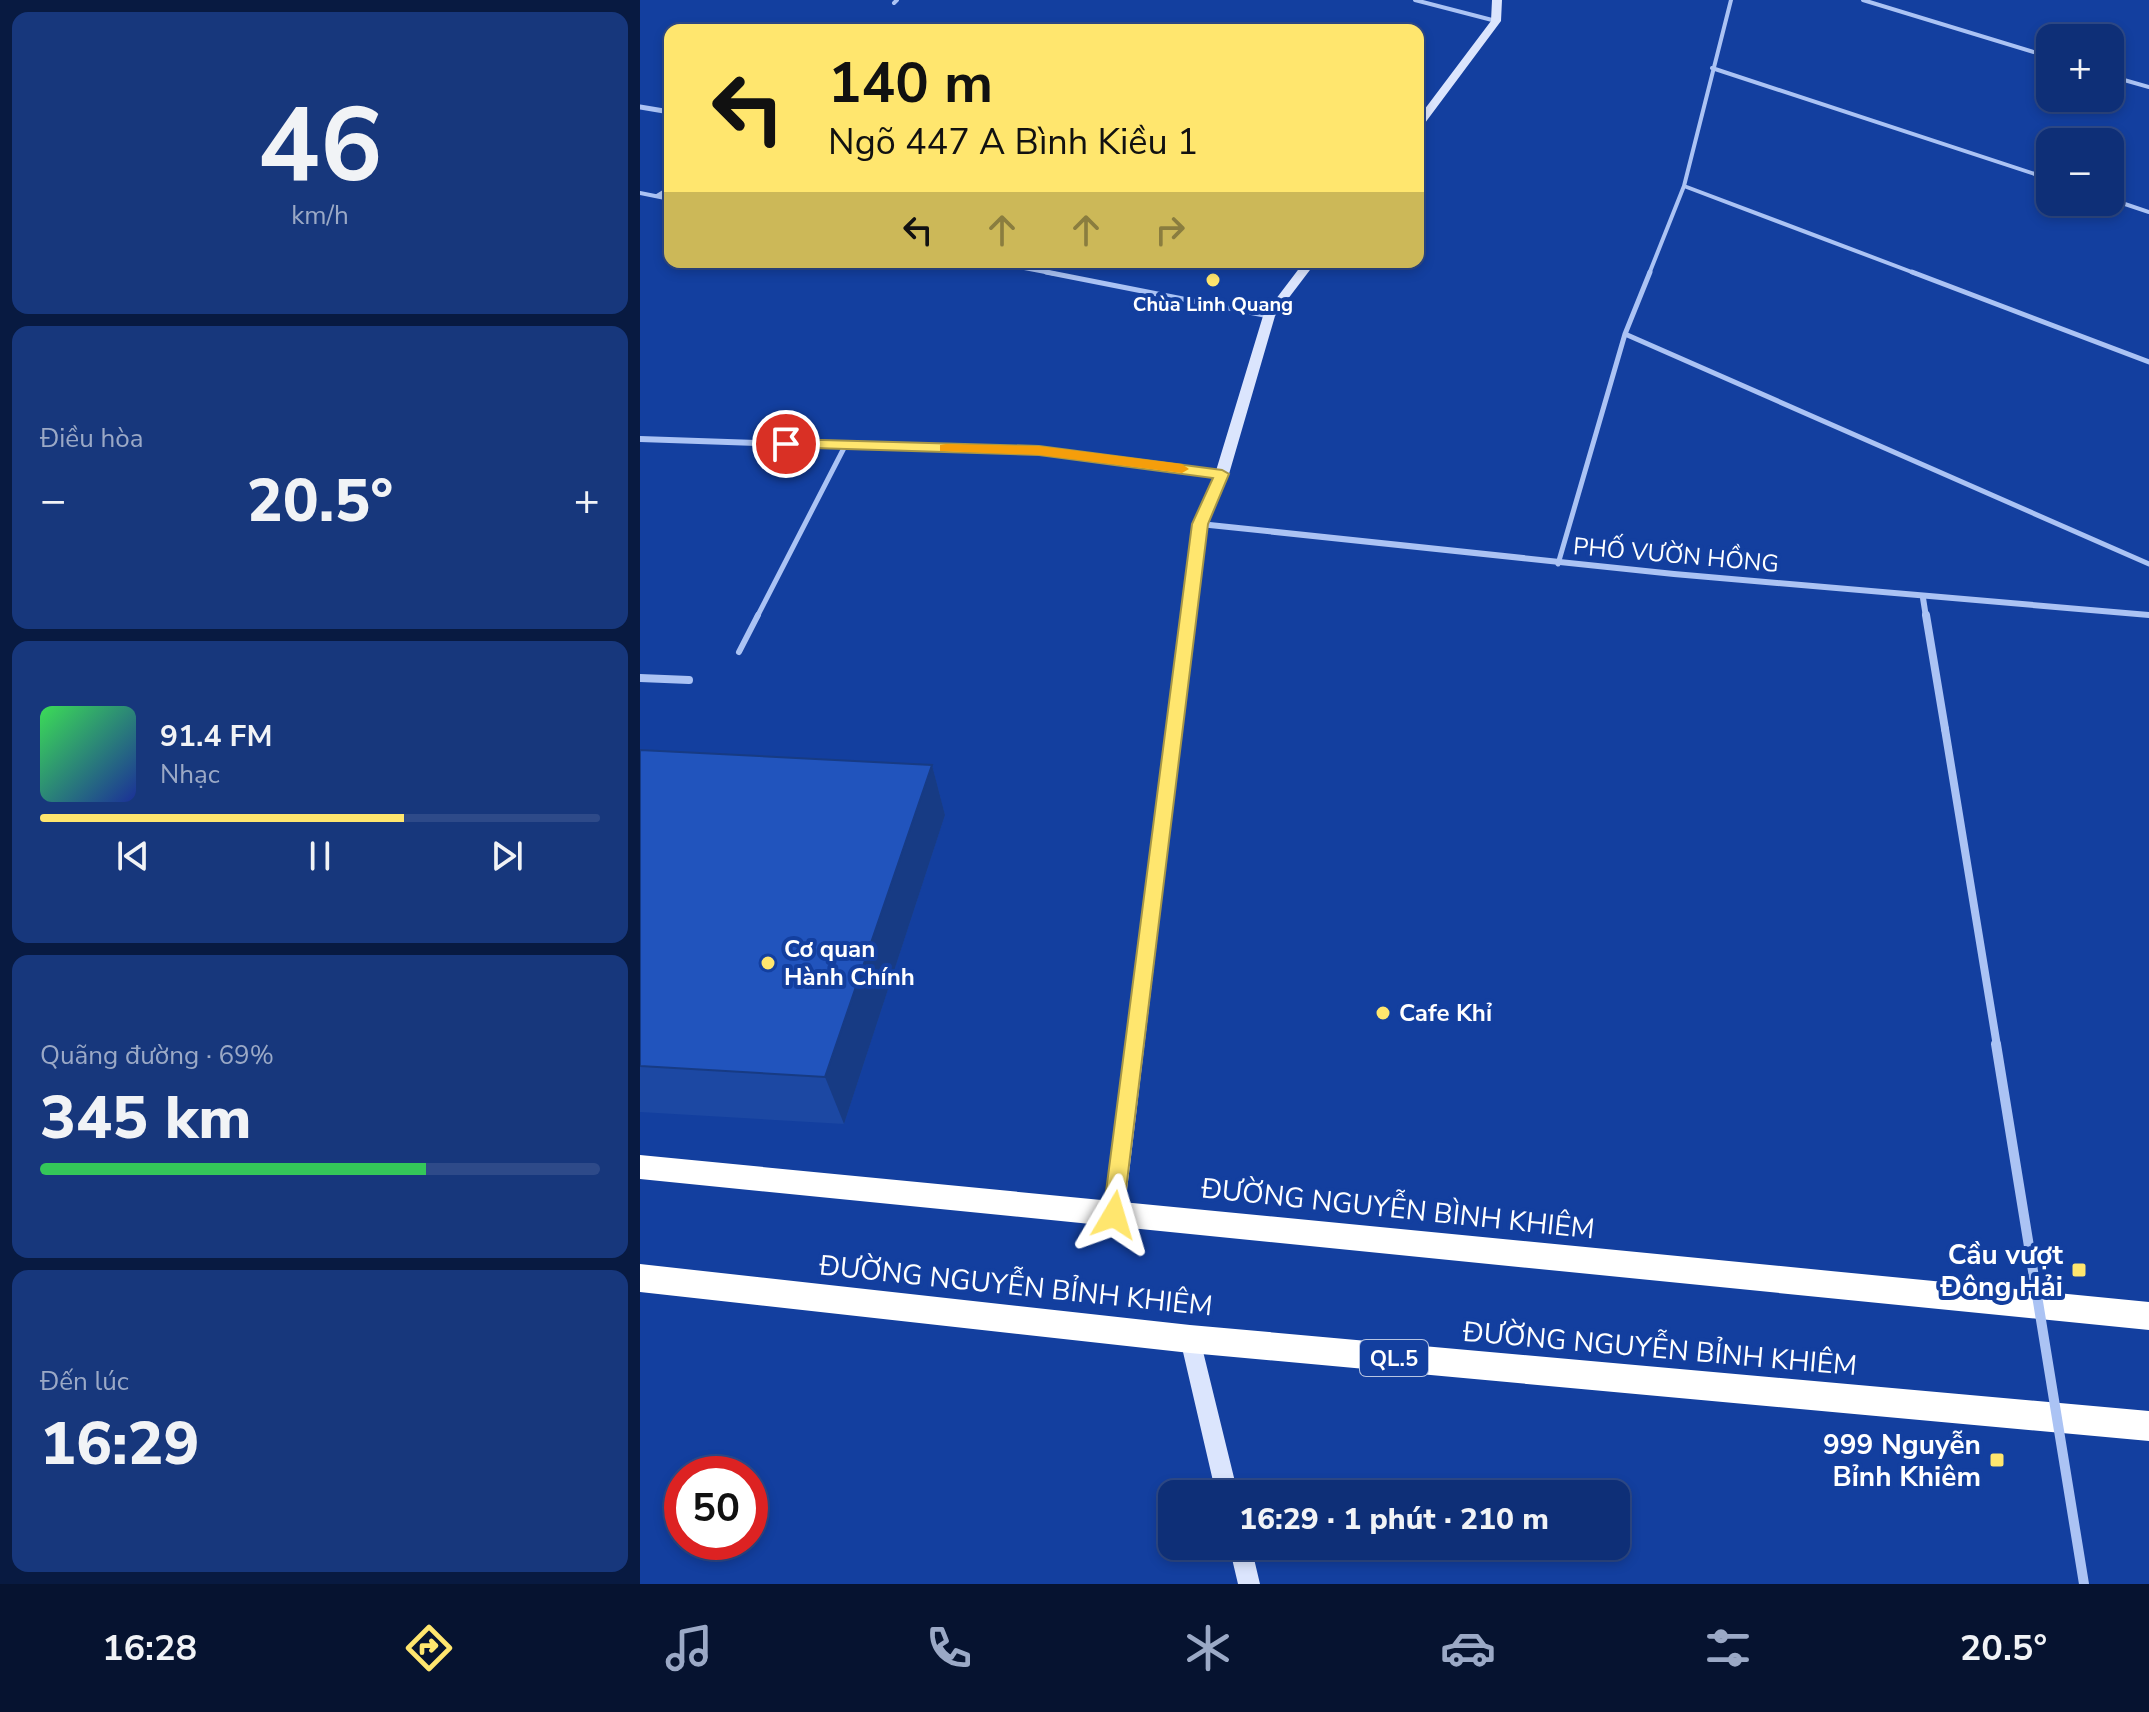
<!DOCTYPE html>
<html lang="vi">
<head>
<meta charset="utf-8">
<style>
  body { margin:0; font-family:"Nunito Sans",sans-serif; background:#17377c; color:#f1f3f6; height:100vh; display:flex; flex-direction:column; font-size:30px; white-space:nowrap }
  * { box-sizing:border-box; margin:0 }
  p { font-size:26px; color:#9ba9c6 }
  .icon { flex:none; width:44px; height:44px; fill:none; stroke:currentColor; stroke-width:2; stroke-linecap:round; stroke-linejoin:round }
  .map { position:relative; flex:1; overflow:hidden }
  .sheet { display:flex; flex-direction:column; gap:12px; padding:12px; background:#081a41; width:640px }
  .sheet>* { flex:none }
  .guide { position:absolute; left:24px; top:24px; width:760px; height:244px; border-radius:16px; box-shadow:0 4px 12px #0003,0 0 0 2px #2e4a89; background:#ffe66e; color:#111; overflow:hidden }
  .controls { position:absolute; left:1396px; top:24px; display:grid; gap:16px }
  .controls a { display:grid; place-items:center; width:88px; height:88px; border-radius:16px; background:#0e2f77; box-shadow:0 4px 12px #0003,0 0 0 2px #2e4a89; font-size:40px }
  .speed { position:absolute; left:24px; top:1456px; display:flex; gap:16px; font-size:40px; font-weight:700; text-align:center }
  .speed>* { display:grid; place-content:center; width:104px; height:104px; border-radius:50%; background:#0e2f77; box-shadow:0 4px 12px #0003,0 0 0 2px #2e4a89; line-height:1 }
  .speed .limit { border:12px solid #d22; background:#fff; color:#111 }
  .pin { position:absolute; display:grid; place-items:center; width:68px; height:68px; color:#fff; margin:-34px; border:4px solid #fff; border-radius:50%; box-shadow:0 2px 8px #0007 }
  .me { position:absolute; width:88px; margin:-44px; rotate:7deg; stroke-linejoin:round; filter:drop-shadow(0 0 6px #0008) }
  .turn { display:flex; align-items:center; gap:28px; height:168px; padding:0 32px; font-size:36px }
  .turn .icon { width:104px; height:104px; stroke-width:2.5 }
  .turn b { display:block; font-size:56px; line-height:68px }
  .lanes { display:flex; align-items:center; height:76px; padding:0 32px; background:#0003; justify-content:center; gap:40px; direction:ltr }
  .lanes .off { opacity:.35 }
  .big { font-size:60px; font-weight:800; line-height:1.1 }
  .sheet .card { flex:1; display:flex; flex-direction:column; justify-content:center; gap:12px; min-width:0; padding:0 28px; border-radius:16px; background:#17377c }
  .sheet .dial { align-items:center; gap:0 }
  .dial b { font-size:104px; line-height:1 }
  .song { display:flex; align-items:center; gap:24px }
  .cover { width:96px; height:96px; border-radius:12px; background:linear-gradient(135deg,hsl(130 70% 55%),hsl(230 70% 35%)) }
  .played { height:8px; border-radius:4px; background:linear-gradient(90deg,#ffe66e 65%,#2e4a89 65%) }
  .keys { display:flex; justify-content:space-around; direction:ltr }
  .heat { display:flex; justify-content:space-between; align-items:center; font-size:44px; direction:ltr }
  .charge { height:12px; border-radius:6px; background:linear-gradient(90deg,#34c759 69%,#2e4a89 0) }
  .trip { position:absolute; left:518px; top:1480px; width:472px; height:80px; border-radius:16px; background:#0e2f77; box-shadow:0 4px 12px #0003,0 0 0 2px #2e4a89; font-weight:800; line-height:80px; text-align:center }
  .dock { display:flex; height:128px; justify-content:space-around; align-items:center; background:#061330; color:#9ba9c6 }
  .dock .icon { width:56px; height:56px }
  .dock .selected { color:#ffe66e }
  .dock b { font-size:36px; color:#f1f3f6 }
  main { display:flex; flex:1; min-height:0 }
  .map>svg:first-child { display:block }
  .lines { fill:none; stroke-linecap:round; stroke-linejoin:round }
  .lane-far2 { stroke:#abc3f4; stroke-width:4 }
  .lane-far1 { stroke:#abc3f4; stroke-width:5 }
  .lane { stroke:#abc3f4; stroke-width:6 }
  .street-far2 { stroke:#abc3f4; stroke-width:5 }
  .street-far1 { stroke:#abc3f4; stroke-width:6 }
  .street { stroke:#abc3f4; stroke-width:8 }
  .secondary { fill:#dbe5fd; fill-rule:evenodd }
  .highway { fill:#fff; fill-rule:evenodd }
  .street-bridge-far1 { stroke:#abc3f4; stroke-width:8 }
  .street-bridge { stroke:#abc3f4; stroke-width:10 }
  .wall { fill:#1c48a3 }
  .shaded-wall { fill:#173b84 }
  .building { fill:#2154bd; stroke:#173b84; stroke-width:2 }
  .route { fill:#ffe66e; stroke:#a69648; stroke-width:2 }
  .slow { fill:#f59e0b }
  .poi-dot { fill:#ffe66e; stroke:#133f9f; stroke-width:3 }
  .labels { text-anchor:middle; stroke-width:8; stroke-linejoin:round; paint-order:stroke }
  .far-poi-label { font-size:20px; font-weight:bold; fill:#fff; stroke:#133f9f }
  .shield { fill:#133f9f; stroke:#b8c5e2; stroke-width:2 }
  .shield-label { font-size:22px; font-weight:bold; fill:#fff }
  .street-label { font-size:24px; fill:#fff; stroke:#133f9f }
  .poi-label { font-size:24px; font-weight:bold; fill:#fff; stroke:#133f9f; text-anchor:start }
  .near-street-label { font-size:28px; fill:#fff; stroke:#133f9f }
  .near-poi-label { font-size:28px; font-weight:bold; fill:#fff; stroke:#133f9f; text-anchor:end }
</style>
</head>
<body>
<main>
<section class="sheet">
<div class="card dial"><b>46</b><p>km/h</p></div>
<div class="card"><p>Điều hòa</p>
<div class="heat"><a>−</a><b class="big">20.5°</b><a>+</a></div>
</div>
<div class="card">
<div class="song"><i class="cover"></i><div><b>91.4 FM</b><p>Nhạc</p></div></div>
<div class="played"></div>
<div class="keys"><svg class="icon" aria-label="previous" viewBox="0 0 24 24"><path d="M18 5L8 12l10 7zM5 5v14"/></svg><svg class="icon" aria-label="pause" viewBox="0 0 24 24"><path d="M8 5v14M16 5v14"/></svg><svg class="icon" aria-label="next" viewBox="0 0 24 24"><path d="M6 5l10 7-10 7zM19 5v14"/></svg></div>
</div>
<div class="card"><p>Quãng đường · 69%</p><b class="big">345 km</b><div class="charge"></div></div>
<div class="card"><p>Đến lúc</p><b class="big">16:29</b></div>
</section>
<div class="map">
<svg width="1509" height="1584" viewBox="0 0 1509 1584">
  <rect width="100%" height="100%" fill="#133f9f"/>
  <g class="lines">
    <path class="lane-far2" d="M775 0 856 21
      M1223 0 1410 57
      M254 3 257 0
      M1072 68 1410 179
      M1470 76 1509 87
      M1044 186 1277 274
      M0 193 30 199
      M17 196 30 188
      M1470 199 1509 212
      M353 262 416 274
      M1009 274 1044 186 1091 0"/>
    <path class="lane-far1" d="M406 272 629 316
      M1272 272 1509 362
      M985 334 1509 564
      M918 564 985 334 1010 272
      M117 617 205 446 399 450 582 474"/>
    <path class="lane" d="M99 652 118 615"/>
    <path class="street-far2" d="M0 107 30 112"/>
    <path class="street-far1" d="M0 439 205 446
      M560 524 1034 574 1509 615
      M1283 598 1286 617"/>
    <path class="street" d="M1286 615 1305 729
      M0 678 49 680"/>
    <path class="secondary" d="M852 0H862L861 21 782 127 778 128V118L851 21Z
      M664 262H676L635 316 589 474 567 524 484 1215 481 1221 474 1224 467 1221 464 1215 553 524 575 474 623 316Z
      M550 1329 557 1332 560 1339 598 1494H576L540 1339 543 1332Z
      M589 1546H611L620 1584H598Z"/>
    <path class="highway" d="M0 1155 1509 1302V1330L0 1179Z
      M0 1264 550 1325 1509 1411V1441L550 1353 0 1292Z"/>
    <path class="street-bridge-far1" d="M1305 729 1357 1046"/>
    <path class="street-bridge" d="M1356 1044 1444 1584"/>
  </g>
  <path class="wall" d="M0 750 292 765 305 815 204 1124 0 1112Z"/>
  <path class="shaded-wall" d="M292 765 305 815 204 1124 185 1077Z"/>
  <path class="building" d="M0 750 292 765 185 1077 0 1066Z"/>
  <path class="route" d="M146 439 399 446 582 470 589 474 568 524 482 1222 474 1225 467 1222 463 1215 552 524 573 478 399 455 141 447 139 444Z"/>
  <path class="slow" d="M306 444 399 446 542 464 549 469 542 473 399 455 300 451V445Z"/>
  <g class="poi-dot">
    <circle cx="573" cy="280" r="8"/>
    <circle cx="128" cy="963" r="8"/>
    <circle cx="743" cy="1013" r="8"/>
    <rect x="1431" y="1262" width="16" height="16" rx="4"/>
    <rect x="1349" y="1452" width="16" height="16" rx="4"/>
  </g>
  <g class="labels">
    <g class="far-poi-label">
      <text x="573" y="311">Chùa Linh Quang</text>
    </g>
    <rect class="shield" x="720" y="1340" width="68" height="36" rx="6"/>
    <g class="shield-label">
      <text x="754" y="1366">QL.5</text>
    </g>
    <g class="street-label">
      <text transform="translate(1036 555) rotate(5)" y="8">PHỐ VƯỜN HỒNG</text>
    </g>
    <g class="poi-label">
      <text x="144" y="957">Cơ quan<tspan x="144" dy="28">Hành Chính</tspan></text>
      <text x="759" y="1021">Cafe Khỉ</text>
    </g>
    <g class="near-street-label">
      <text transform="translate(758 1208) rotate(6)" y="10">ĐƯỜNG NGUYỄN BÌNH KHIÊM</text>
      <text transform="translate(376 1285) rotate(6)" y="10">ĐƯỜNG NGUYỄN BỈNH KHIÊM</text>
      <text transform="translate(1020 1348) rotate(5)" y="10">ĐƯỜNG NGUYỄN BỈNH KHIÊM</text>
    </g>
    <g class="near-poi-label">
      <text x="1423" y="1264">Cầu vượt<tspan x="1423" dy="32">Đông Hải</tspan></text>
      <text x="1341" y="1454">999 Nguyễn<tspan x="1341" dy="32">Bỉnh Khiêm</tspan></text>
    </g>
  </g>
</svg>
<div class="controls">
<a>+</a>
<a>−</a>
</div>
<div class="speed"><div class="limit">50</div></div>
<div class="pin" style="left:146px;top:444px;background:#d93025"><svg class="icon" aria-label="arrive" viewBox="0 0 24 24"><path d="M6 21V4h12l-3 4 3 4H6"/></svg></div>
<svg class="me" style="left:474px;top:1215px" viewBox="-20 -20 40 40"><path d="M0-17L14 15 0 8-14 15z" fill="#ffe66e" stroke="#fff" stroke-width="4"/></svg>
<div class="trip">16:29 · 1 phút · 210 m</div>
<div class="guide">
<div class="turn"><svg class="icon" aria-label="left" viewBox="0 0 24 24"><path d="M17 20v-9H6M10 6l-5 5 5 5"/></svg><div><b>140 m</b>Ngõ 447 A Bình Kiều 1</div></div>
<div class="lanes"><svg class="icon" aria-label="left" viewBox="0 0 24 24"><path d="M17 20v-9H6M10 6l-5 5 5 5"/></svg><svg class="icon off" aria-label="ahead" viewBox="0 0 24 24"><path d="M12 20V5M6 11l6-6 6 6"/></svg><svg class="icon off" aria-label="ahead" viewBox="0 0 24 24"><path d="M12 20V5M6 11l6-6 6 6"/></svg><svg class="icon off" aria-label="right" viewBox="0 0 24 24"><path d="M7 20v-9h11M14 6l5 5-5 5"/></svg></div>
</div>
</div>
</main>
<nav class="dock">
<b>16:28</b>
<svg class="icon selected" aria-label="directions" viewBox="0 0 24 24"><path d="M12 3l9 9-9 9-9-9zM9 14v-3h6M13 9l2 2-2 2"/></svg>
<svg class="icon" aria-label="music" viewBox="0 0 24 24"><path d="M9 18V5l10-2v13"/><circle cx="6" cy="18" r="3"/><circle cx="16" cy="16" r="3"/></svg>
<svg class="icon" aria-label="phone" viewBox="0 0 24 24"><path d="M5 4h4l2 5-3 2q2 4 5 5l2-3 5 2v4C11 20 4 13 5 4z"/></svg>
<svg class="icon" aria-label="climate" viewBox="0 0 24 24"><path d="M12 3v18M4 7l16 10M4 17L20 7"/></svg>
<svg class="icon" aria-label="car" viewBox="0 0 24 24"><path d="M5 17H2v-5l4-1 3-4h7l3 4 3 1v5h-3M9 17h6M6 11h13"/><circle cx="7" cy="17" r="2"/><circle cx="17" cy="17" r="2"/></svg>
<svg class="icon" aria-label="filters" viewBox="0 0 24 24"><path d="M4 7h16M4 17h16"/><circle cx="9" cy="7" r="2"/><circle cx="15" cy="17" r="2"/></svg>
<b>20.5°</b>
</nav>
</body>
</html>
